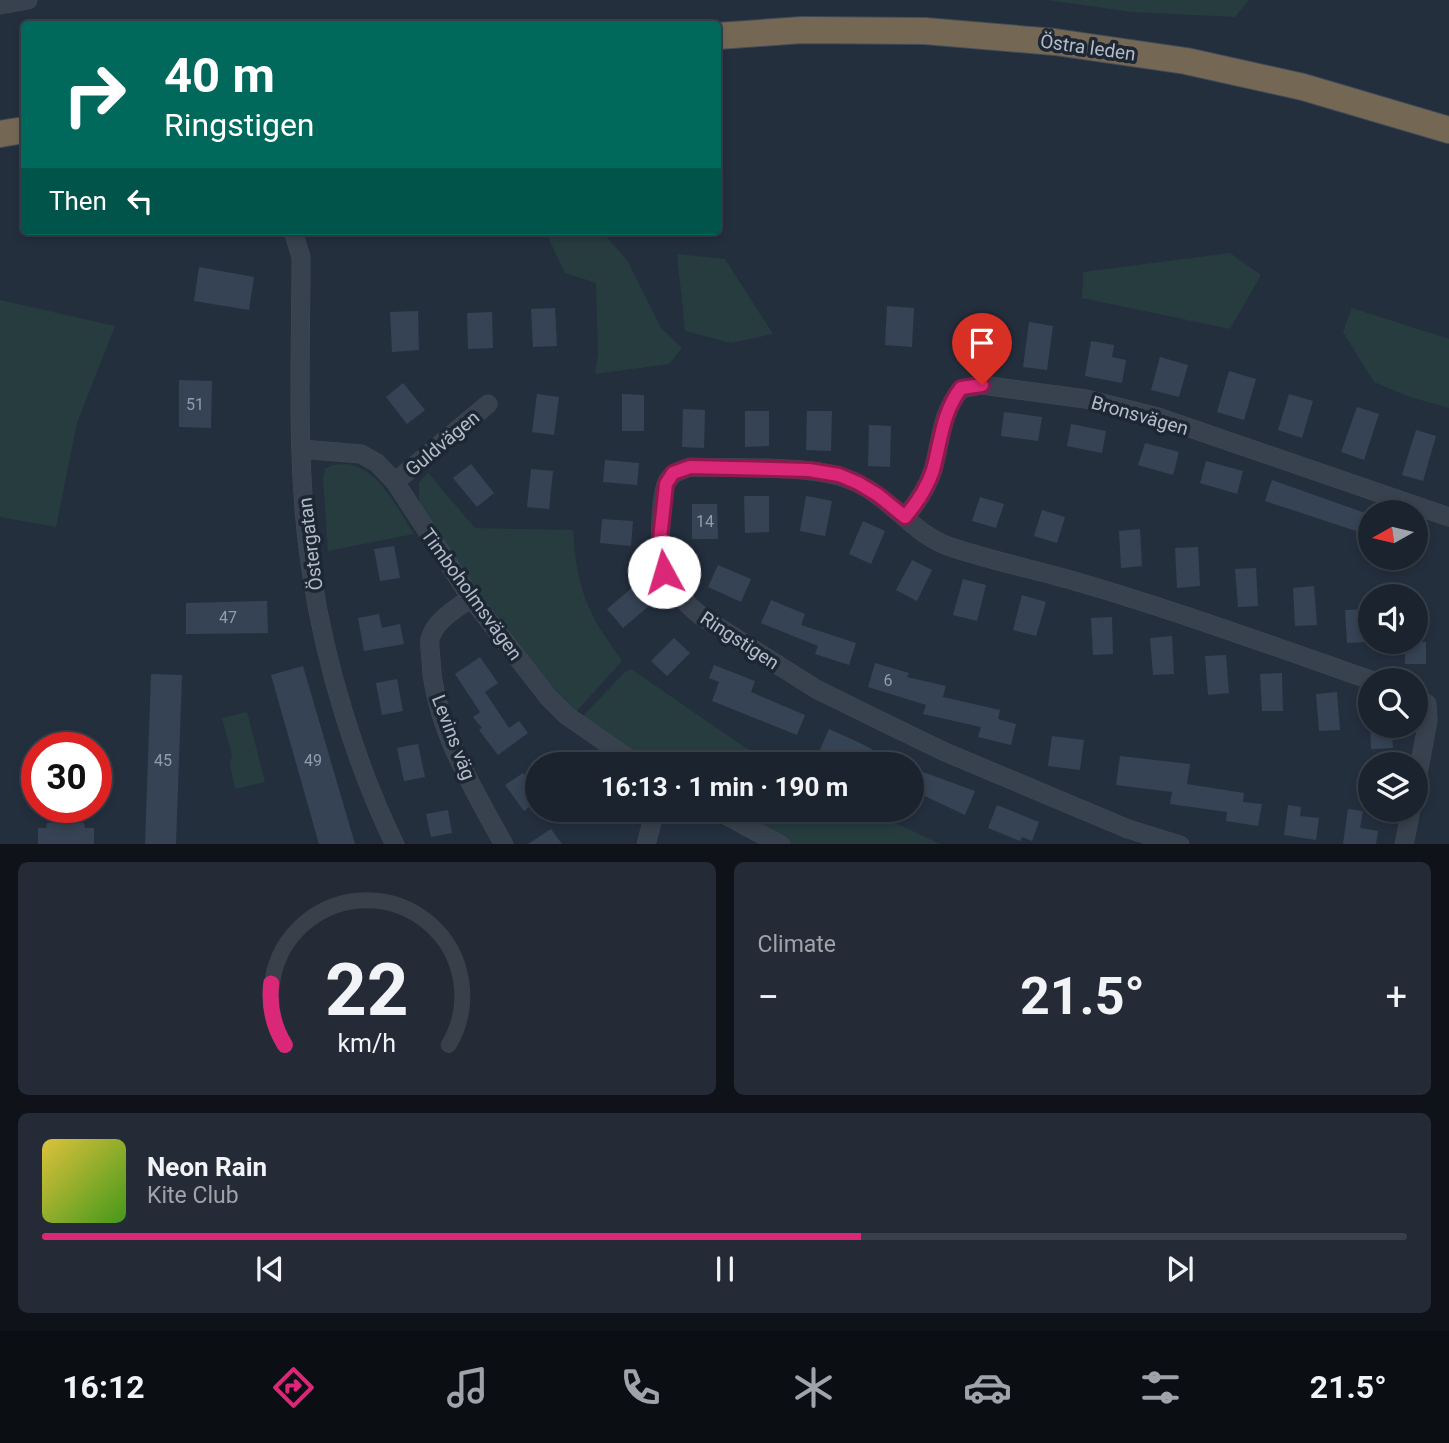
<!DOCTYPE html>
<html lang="en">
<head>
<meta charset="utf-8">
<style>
  body { margin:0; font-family:Roboto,sans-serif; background:#242b36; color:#f1f3f6; height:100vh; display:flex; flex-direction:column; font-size:26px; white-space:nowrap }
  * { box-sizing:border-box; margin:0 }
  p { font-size:23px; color:#a0a4aa }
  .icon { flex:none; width:38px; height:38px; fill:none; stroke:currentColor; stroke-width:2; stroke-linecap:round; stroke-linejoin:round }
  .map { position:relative; height:844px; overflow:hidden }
  .details { display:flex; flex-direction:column; gap:18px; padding:18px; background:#0f1319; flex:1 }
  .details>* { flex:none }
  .hud { position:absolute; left:21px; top:21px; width:700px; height:214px; border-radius:7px; box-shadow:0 4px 10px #0003,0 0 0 2px #39404a; background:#00695c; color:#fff; overflow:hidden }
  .needle { width:46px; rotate:262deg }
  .controls { position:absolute; left:1358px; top:500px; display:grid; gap:14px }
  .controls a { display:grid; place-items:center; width:70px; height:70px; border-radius:50%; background:#1b232e; box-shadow:0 4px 10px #0003,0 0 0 2px #39404a; font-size:35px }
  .speed { position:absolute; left:21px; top:732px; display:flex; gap:14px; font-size:35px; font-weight:700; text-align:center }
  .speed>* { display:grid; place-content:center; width:91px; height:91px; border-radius:50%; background:#1b232e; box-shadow:0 4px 10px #0003,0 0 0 2px #39404a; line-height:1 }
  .speed .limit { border:10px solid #d22; background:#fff; color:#111 }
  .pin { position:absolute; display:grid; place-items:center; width:60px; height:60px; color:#fff; margin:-72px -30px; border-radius:50% 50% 50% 0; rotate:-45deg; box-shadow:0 0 7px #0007 }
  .pin .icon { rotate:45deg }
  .me { position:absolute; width:77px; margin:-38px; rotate:354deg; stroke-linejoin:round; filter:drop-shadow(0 0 5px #0008) }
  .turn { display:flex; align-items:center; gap:24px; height:147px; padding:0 28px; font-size:32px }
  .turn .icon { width:91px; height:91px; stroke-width:2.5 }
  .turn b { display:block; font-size:49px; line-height:60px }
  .then { display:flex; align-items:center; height:66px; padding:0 28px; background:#0003; gap:14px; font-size:26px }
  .big { font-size:52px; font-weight:700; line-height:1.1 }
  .details .tile { flex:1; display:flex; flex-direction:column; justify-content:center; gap:10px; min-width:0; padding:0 24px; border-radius:10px; background:#242b36 }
  .details .dial { align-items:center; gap:0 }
  .dial svg { height:182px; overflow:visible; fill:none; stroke:#39404a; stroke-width:7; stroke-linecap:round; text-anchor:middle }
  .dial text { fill:#f1f3f6; stroke:none }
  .song { display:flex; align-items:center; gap:21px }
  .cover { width:84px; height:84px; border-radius:10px; background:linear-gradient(135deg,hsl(50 70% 55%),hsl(100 70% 35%)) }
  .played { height:7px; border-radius:4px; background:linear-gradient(90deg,#db2777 60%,#39404a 60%) }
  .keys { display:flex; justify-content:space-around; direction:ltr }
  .heat { display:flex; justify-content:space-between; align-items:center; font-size:38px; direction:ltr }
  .details .tiles { flex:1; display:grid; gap:18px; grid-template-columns:1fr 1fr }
  .tile:last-child { grid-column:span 2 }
  .trip { position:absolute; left:525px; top:752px; width:399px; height:70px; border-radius:35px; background:#1b232e; box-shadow:0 4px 10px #0003,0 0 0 2px #39404a; font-weight:700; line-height:70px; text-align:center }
  .dock { display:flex; height:112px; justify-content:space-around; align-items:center; background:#0b0e12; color:#a0a4aa }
  .dock .icon { width:49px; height:49px }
  .dock .current { color:#db2777 }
  .dock b { font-size:32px; color:#f1f3f6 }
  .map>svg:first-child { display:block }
  .green { fill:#263c3f }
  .building { fill:#364354 }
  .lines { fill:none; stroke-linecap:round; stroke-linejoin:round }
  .minor-casing { stroke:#414a57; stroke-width:19 }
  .highway-casing { stroke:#434c59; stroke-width:28 }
  .minor { stroke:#38414e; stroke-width:18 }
  .highway { stroke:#746855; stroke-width:26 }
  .route-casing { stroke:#8e194d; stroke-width:18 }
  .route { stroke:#db2777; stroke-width:12 }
  .labels { text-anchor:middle; stroke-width:7; stroke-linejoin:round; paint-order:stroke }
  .number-label { font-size:16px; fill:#929caa }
  .street-label { font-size:19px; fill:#b4bcc9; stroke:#1d2633 }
</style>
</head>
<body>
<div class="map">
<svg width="1449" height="845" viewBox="0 0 1449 845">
  <rect width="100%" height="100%" fill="#242f3e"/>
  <path class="green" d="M1047 0H1249L1235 17 1132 12Z
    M601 231 627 260 661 328 682 348 669 364 595 374 598 353 596 283 565 273 547 235Z
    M1230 253 1261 275 1230 329 1082 298 1083 272Z
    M677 254 725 259 773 334 731 343 685 331Z
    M0 300 115 326 77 423 56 527 0 517Z
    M1352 308 1449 339V408L1410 397 1374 382 1343 332Z
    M347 464C379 468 398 509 414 534L328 551 323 478 325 469 332 465Z
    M428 473 475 528 573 530C577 588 586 612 621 659V662L575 713 563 703 459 571 419 504V482Z
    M631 669 743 746 775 765H652L581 718 626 671Z
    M247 712 265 782 235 789 230 764 232 755 222 718Z
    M730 810H868L940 844H791Z"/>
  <path class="building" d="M199 267 254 277 249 310 194 301Z
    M887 306 914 308 912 347 885 345Z
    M555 308 557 346 533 347 531 309Z
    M418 311 419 350 392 352 390 312Z
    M492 312 493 348 468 349 467 313Z
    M965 320 989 323 985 360 961 358Z
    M1029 322 1053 326 1047 370 1023 367Z
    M1091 341 1114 345 1112 357 1126 360 1122 383 1085 376Z
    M1160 357 1188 365 1179 397 1151 390Z
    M1229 371 1256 379 1244 420 1217 412Z
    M179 380 212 381 211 428 179 427Z
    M403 383 425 410 407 424 386 397Z
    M537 394 559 397 554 435 532 432Z
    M622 394 644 395V431H622Z
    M1289 394 1313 401 1302 438 1278 430Z
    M1357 407 1379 414 1364 460 1341 452Z
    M683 409 705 410 704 448 682 447Z
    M745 411H769V446L745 447Z
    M807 411H832L831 451 806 450Z
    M1004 412 1042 417 1038 441 1001 436Z
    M1071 424 1106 431 1102 453 1067 446Z
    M869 425 891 426 890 467 868 466Z
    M1416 430 1436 436 1423 481 1402 475Z
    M1145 443 1179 452 1173 475 1138 465Z
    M605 460 639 463 637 485 603 482Z
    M1206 461 1243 471 1237 494 1200 483Z
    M471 464 494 493 477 507 453 478Z
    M531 469 553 471 549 509 527 507Z
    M1272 480 1368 514 1362 533 1265 501Z
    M744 496H769V532L745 533Z
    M806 496 832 501 825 536 800 531Z
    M980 497 1004 504 996 528 972 521Z
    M692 504H717L718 539H692Z
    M1042 510 1065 517 1057 543 1034 536Z
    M602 519 633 521 631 546 600 543Z
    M863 521 885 531 871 564 849 554Z
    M1140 529 1142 566 1121 568 1119 531Z
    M394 546 400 578 380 581 374 549Z
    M1198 547 1200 586 1177 588 1175 548Z
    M912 560 932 570 917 601 896 590Z
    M718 565 751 579 741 602 708 587Z
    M1256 568 1258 606 1238 607 1235 569Z
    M963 579 986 585 977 621 953 615Z
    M634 586 650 605 623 628 607 609Z
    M1314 586 1317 625 1295 626 1293 588Z
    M1022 595 1046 602 1036 636 1013 630Z
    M771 600 805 614 801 625 856 643 849 665 815 654 818 646 761 623Z
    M267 601 268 633 186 634V603Z
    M1369 609 1370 642 1347 643 1345 610Z
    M379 614 382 628 400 624 404 644 364 651 358 618Z
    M1112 617 1113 654 1093 655 1091 618Z
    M1172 636 1174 674 1153 675 1150 638Z
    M674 638 690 653 667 676 651 661Z
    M1405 642H1426V664H1405Z
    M1226 655 1229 693 1208 695 1205 656Z
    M480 657 498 683 485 692 509 728 519 721 528 733 498 755 479 730 482 728 473 717 480 712 455 674Z
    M875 663 909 673 907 677 946 686 943 697 1000 710 998 719 1016 724 1011 745 978 737 981 727 923 714 926 705 868 687Z
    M714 665 755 681 751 692 805 715 797 735 712 701 719 682 709 678Z
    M303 666 355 844H319L271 675Z
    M1282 673 1283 711H1262L1260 674Z
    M151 674 182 675 176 844H145Z
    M397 679 403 711 382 715 376 683Z
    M1337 692 1340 730 1319 731 1316 694Z
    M1370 726H1391L1393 748 1371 749Z
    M829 729 858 742 872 749 871 751 903 765H862L851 760 848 765 819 752Z
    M1052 736 1084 740 1080 770 1048 766Z
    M418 744 425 777 404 781 397 748Z
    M1120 756 1190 764 1187 784 1244 793 1243 802 1262 804 1258 826 1226 821 1227 812 1170 804 1172 792 1116 785Z
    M912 768 975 791 965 815 912 790Z
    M523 773 537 793V801L524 811 505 785Z
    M997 805 1039 822 1032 841 1022 837 1020 841 988 828Z
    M1288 805 1301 807 1300 816 1319 818 1316 840 1284 835Z
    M1348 809 1363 811 1360 828 1378 831 1376 844H1343Z
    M448 810 452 833 431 837 426 814Z
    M47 823H84L85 828H94V844H38V828H46Z
    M551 829 562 844H528Z"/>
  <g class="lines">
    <g class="minor-casing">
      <path id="minor" d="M0 5 28 0
        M293 231 301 257C301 363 295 471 312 576 325 663 356 765 395 845
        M301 449 361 454 377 463 395 482 471 598 548 697 566 715 638 765
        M395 482 488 404
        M905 517C917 503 927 488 933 470 941 441 941 413 961 389L982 385 1086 399 1158 417 1449 517
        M471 598C456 609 435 620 430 639 429 646 431 654 431 661 434 725 474 790 504 845
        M1416 697 1427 704 1428 721 1416 784
        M716 810 781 845
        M646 845 655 810
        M1180 845 1128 829 945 752 885 723 816 689 701 616C686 604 674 592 665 574 658 559 660 496 667 482 672 472 680 471 690 467 736 469 818 463 857 483 891 499 913 533 948 546 991 561 1038 570 1081 583 1180 612 1276 647 1373 681
        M1404 845 1411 810"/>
    </g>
    <g class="highway-casing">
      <path id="highway" d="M718 36 802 30 925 31 1055 42 1186 61 1303 87 1449 130
        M0 134 24 130"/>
    </g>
    <use href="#minor" class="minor"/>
    <use href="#highway" class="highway"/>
  </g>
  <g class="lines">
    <g class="route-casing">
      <path id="route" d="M664 572 659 548 666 484 673 473 690 467 809 470 839 475 858 483 878 495 905 517C917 503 927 488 933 470 941 441 942 413 961 388L982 385"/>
    </g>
    <use href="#route" class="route"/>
  </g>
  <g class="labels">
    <g class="number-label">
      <text x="195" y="410">51</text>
      <text x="705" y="527">14</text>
      <text x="228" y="623">47</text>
      <text x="888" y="686">6</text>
      <text x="163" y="766">45</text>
      <text x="313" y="766">49</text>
    </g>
    <g class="street-label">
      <text transform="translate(1088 47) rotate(8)" y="7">Östra leden</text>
      <text transform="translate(1140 415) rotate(16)" y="7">Bronsvägen</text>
      <text transform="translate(442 443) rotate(-40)" y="7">Guldvägen</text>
      <text transform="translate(310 544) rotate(-97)" y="7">Östergatan</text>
      <text transform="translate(472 594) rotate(54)" y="7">Timboholmsvägen</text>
      <text transform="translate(740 640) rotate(33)" y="7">Ringstigen</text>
      <text transform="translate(454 737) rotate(69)" y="7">Levins väg</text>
    </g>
  </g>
</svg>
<div class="controls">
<a><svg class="needle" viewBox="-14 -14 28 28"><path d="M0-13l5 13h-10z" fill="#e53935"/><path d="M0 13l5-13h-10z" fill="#a0a4aa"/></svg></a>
<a><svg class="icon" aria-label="sound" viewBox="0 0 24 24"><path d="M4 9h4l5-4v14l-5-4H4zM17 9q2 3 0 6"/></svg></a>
<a><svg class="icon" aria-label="search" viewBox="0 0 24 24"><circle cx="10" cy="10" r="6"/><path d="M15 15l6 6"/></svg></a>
<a><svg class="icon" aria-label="layers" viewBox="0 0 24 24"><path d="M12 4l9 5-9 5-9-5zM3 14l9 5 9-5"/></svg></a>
</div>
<div class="speed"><div class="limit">30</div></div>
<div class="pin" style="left:982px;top:385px;background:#d93025"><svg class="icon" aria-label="arrive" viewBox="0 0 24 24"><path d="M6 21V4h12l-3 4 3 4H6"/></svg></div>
<svg class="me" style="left:664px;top:572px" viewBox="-20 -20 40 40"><circle r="19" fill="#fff"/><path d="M0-13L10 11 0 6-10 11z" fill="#db2777"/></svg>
<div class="trip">16:13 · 1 min · 190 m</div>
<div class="hud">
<div class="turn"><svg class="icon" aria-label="right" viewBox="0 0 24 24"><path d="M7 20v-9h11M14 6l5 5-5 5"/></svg><div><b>40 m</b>Ringstigen</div></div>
<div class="then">Then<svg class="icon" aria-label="left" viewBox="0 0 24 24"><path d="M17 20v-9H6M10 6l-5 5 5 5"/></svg></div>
</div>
</div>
<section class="details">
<div class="tiles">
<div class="tile dial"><svg viewBox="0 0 100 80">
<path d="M14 69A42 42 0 1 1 86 69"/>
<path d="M14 69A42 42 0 0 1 8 42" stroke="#db2777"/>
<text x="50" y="56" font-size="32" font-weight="700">22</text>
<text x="50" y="72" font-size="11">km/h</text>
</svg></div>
<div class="tile"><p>Climate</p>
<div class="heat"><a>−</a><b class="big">21.5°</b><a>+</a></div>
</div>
<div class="tile">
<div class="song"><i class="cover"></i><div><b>Neon Rain</b><p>Kite Club</p></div></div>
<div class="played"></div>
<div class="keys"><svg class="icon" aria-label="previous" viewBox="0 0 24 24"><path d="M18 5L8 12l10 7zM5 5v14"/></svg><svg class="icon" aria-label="pause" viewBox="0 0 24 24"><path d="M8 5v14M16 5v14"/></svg><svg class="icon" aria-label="next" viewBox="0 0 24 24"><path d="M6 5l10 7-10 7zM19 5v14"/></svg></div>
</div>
</div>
</section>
<nav class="dock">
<b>16:12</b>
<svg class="icon current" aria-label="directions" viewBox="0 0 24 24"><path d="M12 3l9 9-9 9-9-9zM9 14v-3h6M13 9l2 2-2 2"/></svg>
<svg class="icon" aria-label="music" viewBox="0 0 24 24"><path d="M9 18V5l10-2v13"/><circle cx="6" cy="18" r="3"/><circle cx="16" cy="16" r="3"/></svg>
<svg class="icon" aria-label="phone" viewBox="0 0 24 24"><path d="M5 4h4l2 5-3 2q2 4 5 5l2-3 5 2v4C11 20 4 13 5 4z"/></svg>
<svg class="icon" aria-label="climate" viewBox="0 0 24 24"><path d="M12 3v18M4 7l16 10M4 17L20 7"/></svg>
<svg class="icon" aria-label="car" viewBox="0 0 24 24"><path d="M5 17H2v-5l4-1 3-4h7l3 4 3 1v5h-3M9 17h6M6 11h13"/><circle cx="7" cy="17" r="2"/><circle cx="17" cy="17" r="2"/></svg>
<svg class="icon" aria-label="filters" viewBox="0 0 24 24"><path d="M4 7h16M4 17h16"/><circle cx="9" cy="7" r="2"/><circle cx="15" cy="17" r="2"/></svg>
<b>21.5°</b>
</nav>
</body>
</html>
